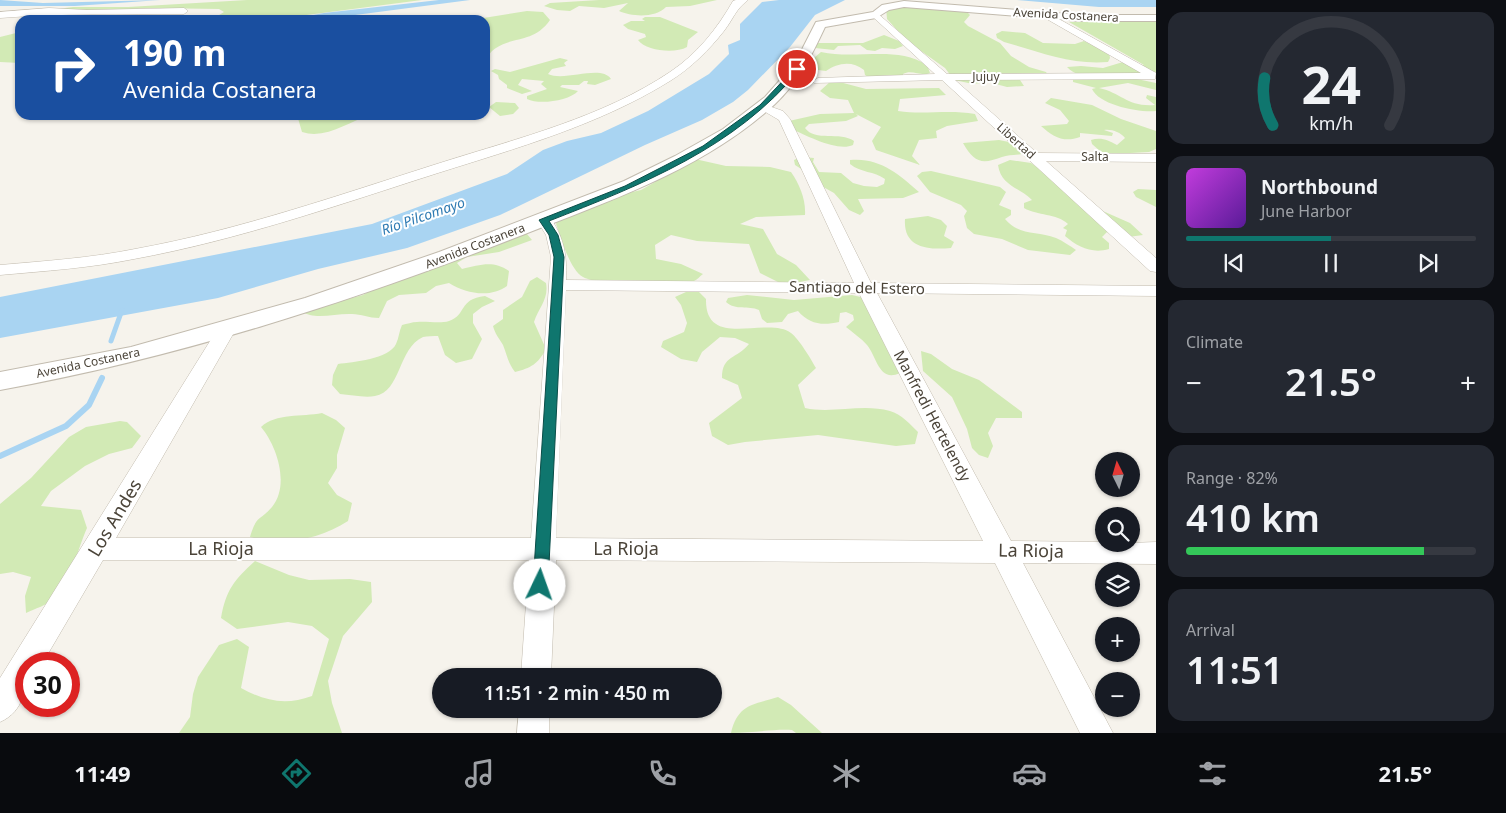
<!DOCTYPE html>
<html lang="en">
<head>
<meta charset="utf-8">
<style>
  body { margin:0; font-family:"Noto Sans",sans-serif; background:#242831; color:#f1f3f6; height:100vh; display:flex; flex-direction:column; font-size:19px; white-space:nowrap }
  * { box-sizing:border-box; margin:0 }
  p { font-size:16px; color:#9ea1a6 }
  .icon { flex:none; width:28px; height:28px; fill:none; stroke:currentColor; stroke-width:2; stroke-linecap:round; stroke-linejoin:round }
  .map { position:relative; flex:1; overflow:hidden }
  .details { display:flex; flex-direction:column; gap:12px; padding:12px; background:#0d0f14; width:350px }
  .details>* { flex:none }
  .hud { position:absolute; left:15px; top:15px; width:475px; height:105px; border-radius:15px; box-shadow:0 1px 4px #0004; background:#1a4fa0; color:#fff; overflow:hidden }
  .needle { width:32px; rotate:355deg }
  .buttons { position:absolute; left:1095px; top:452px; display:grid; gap:10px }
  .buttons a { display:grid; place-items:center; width:45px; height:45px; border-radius:50%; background:#171b24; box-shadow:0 1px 4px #0004; font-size:25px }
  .speed { position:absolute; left:15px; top:652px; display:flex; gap:10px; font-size:25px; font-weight:700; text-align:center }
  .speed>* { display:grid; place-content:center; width:65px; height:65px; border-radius:50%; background:#171b24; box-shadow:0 1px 4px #0004; line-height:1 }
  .speed .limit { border:8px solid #d22; background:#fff; color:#111 }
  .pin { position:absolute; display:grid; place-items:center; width:42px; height:42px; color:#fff; margin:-21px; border:2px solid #fff; border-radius:50%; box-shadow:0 1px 5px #0007 }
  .me { position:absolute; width:55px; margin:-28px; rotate:3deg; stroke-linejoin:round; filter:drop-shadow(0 0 4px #0008) }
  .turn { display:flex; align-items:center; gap:18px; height:105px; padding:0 25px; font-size:22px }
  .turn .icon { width:65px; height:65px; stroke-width:2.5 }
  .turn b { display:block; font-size:35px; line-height:42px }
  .big { font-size:38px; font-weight:600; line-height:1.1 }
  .details .card { flex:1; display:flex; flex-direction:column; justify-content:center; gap:8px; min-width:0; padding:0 18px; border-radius:15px; background:#242831 }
  .details .dial { align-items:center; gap:0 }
  .dial svg { height:130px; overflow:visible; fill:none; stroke:#363941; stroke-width:7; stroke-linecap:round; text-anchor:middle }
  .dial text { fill:#f1f3f6; stroke:none }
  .song { display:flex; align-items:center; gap:15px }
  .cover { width:60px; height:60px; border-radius:8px; background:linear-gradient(135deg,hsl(290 70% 55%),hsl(270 70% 35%)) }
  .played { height:5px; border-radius:2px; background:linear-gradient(90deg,#0f766e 50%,#363941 50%) }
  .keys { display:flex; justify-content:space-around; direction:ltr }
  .heat { display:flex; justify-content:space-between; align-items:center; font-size:28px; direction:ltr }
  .charge { height:8px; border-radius:4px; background:linear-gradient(90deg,#34c759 82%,#363941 0) }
  .trip { position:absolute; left:432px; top:668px; width:290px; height:50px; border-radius:25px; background:#171b24; box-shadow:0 1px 4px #0004; font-weight:600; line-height:50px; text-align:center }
  .dock { display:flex; height:80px; justify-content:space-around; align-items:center; background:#090b0e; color:#9ea1a6 }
  .dock .icon { width:35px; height:35px }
  .dock .on { color:#0f766e }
  .dock b { font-size:22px; color:#f1f3f6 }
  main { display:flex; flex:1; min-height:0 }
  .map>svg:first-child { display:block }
  .green { fill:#d2eab5 }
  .water { fill:#a9d4f2 }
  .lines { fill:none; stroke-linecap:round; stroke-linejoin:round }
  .stream-far1 { stroke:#a9d4f2; stroke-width:5 }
  .stream { stroke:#a9d4f2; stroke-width:6 }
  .minor-casing { stroke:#c2bbae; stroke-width:1 }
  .tertiary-casing { stroke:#c2bbae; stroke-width:2 }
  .minor { fill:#fff; fill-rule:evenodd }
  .tertiary { fill:#fff; fill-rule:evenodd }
  .route { fill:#0f766e; stroke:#0a4d48 }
  .labels { text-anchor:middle; stroke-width:4; stroke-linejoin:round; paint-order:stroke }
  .far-street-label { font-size:12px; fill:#4b4439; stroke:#fff }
  .far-water-label { font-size:14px; font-style:italic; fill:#2e7ab2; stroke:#fff }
  .street-label { font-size:15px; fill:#4b4439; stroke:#fff }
  .near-street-label { font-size:18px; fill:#4b4439; stroke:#fff }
</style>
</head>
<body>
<main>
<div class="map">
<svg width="1156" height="733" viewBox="0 0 1156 733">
  <rect width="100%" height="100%" fill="#f6f3ec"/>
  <path class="green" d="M247 0H422L268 20H211L224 12 219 9 152 8 51 13 57 9 73 7H128Z
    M599 0H717L690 6 666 7C656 18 632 17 619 11L628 3 604 8 579 6 570 11 557 10 544 6 550 3Z
    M911 6 966 11 970 15 964 22 968 26 1000 43 1011 56 1029 67 1046 72 1050 78 1020 80 1024 86 1007 87 988 82 973 84 954 80 945 68 907 41 887 19 886 7Z
    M527 11 543 12 550 20C534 43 514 36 496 48 492 50 488 56 485 60V20H471Z
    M645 17H660L698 32 688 40 687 47C675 54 646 51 638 40L646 37 645 34 628 29 623 25 631 21H645L642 19Z
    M1156 21V72C1133 73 1084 86 1067 67L1081 66 1103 68 1123 62 1144 65 1069 22Z
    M1002 31 1025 33 1043 43 1075 44 1084 41 1109 53 1110 58 1108 62C1070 65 1040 52 1004 42L997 38 996 34Z
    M20 32V63L0 62V37Z
    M884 35 899 41 903 46 895 49 882 48 875 51 867 50 860 45 838 46 834 50 815 48 817 43H863Z
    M821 52C856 60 897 45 927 65L930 73C921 77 912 69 903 74V77C891 79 882 73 870 78L865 75 864 70C852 60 837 63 826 71L818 70 812 64 815 57Z
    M560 58 568 60 564 63 566 66 552 69 548 74C565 82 601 64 611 79L595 85 587 84 588 81H584L579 85H562L560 87 578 91C569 101 539 105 527 99V96L547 89 541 84 544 81 522 79 518 85 532 91 522 94 507 88V85L499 79 498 75 491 71 495 69 510 72Z
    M1132 78 1156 83V90L1128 83 1099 88C1122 93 1127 107 1155 105L1146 98 1147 95 1156 97V111C1140 113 1099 105 1092 89L1096 88 1073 82V79Z
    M832 80 866 89 939 88 946 95 900 99 898 111C925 115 948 109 975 114L978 121 947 126 936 131 937 138 919 140 912 156 920 165 876 150 872 141 881 127 856 114 858 116 846 121 809 124 805 128C815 142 840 131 854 141L853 145C838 152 807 136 792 129L789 121 820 114 854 113 848 100 830 98 820 91Z
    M1051 98 1092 105 1121 119 1156 131V149L1149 152 1112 154 1101 152 1092 144 1091 140C1101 137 1108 140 1117 145L1125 138C1120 132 1112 129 1104 130L1113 133 1112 136 1080 133V137C1064 143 1053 137 1041 126L1067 124 1069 121 1060 110 1045 103Z
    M496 102 515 103 519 108 513 114 500 116 489 107Z
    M297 115H371C349 121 326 140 302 132Z
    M999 140 1009 142 1022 154C1015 155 1008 155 1002 157 981 165 974 162 963 143Z
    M686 157 726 166 770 167 791 172C800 185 806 200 805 215L756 217 740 224 763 229 777 254 796 265 810 280 784 285 760 273 749 244 697 241 671 235 655 245 656 259 681 264 703 274C700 276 697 280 694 281 678 287 598 286 583 277 570 270 561 238 556 224L563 211 581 204 641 190 655 182 661 173Z
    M801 157 814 158 813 162 819 172 841 173 853 183 864 186 877 187 884 184 885 179C874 171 861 173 850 164V160C879 157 899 174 919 192L903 198 858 199 864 211 860 215 849 210 834 193 809 179V174L795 165 794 160Z
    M1010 160 1031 163 1096 208 1130 223 1143 235 1121 238 1107 232 1102 237 1109 243V249C1092 254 1078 247 1065 236L1067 230 1063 228 1068 224C1056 213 1038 216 1024 208V203L1032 200C1019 187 1001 186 998 165Z
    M931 171 1000 187 1006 192 999 205 1011 210V215L1005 219C1019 236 1037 231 1056 238 1063 241 1070 246 1076 250L1070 255 1028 250 1002 239 974 234 967 228 964 216 967 211 961 205 930 192 917 176 922 172Z
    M1138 189 1156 190V207L1136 197 1133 192Z
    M928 216 941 220 947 226 944 236 954 242 951 248C928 250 903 248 905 219Z
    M514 233 527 234 532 240 499 252 467 257 457 263 462 269C480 265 493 260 509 271L507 286C491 298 466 294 449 283L436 286 426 293 399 295 387 301 379 318C369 318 361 314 352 314 335 313 315 321 301 311L363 295 396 276Z
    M537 277 546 283C549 299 539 307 534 322L546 349C538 364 531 368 515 372 508 363 507 355 503 345 499 338 495 334 493 326L503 319V310L522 297 530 281Z
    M686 292H699L706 299C705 351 768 315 791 333 799 339 811 359 816 368L798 385 805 408C833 414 862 403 890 411 901 414 911 425 918 432L915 444 896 446 818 435 745 442 728 445 712 436 709 423 742 398 738 385 722 378C722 355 737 359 749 344L735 338 720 337 702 352 697 362 681 359 661 347 663 341 684 332 687 323 681 305 675 297Z
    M852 295 865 298 900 373C879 383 877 357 867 345 861 338 853 333 846 327L854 320 853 315 846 312 840 313 839 322C822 326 809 324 798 311L788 314 782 322 767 323 762 319 759 310C748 305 736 311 726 302L728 298 747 295 794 300Z
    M485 296 495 301 482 307 473 314V323L482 339 472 359 456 363 445 355 438 336C434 336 427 336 423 337 398 348 401 392 375 396 365 398 351 395 340 394L332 385 333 375 338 364C353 362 389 359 396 344 399 338 399 331 402 325 407 324 412 322 417 322 427 321 440 324 449 321 467 315 458 299 485 296Z
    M921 351 931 354 952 369 979 380 1022 412V418H996L988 433 993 446 988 458 979 455 972 448 967 429 952 397 923 371Z
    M322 413 336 420 345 428 337 455V468L328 483 337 495 352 503 348 521C320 539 283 547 250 537 257 514 259 522 272 507 290 485 277 446 261 427 276 413 302 417 322 413Z
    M120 421 127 422 141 436 132 448 109 454 85 466 51 491 41 506 81 510 87 528C77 551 72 578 54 598 48 605 34 609 26 613L25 596 31 577 13 572 0 574V504L31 478 69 437 86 427Z
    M255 561 289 575 309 580 350 579 371 582 372 602 343 636 328 681 332 703 342 733H179L190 717 193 694 198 677 219 645 237 639 249 647 241 688C265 701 285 706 312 696L329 639 312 626 288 622 237 629 221 618C226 590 234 580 255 561Z
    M778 697 791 705 822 733H796L792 730C772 729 752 733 731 733 738 704 753 705 778 697Z"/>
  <path class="water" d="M0 0 43 3 160 0 75 6H0Z
    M439 0H470L317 20H286L324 13Z
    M779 0H845L815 15 790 47 748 90 733 102 702 120 645 145 500 215 407 248 318 269 218 298 0 338V297L372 224 507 174 543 150 567 141 601 133 648 111 709 74 729 54 728 45 740 40V24L762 2Z
    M1017 0H1156V7H1099Z"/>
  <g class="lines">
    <path class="stream-far1" d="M111 341 122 310"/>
    <path class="stream" d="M0 456 66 426 89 405 102 378"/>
    <g class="minor-casing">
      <path id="minor" d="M736 0H748C735 10 734 18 724 31 709 50 691 68 670 81 599 125 517 148 438 173 338 205 238 240 134 259 90 268 45 271 0 275V265C45 261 91 258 135 249 240 230 342 194 443 162 519 138 603 117 670 72 697 54 717 29 733 1Z
        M49 8 87 10 184 8 188 11 184 14C123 15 61 13 0 18V12Z
        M876 12 947 74 1141 73 1045 18 1044 16 1048 13 1156 73 1155 79 955 80 1037 153 1156 154V162L1046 161 1156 258V272L1150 271 942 80 814 83 813 81 818 78 935 74 873 17 872 15Z
        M763 104 783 111 790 119 871 283 1156 286V296L877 293 1011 541 1104 542V544L1156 542V564L1023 563 1113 733H1080L995 563 556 560 551 676H521L529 560H103L42 664H26C26 687 25 711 0 722V678L220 325H234L236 329 116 538H531L551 257 546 235 536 219 539 216H549C564 237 567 254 566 280L854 283 779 120 757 107ZM566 290 859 293 983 541 556 538Z
        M519 709H549V733H517Z"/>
    </g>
    <g class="tertiary-casing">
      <path id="tertiary" d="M904 1 1081 15H1156V21H1081L904 7 889 10 876 18 825 27C811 57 799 81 775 104 706 168 610 201 525 234 354 301 181 357 0 390V372L131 347 305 298 439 252 624 181 675 156 723 129 765 97 795 63 816 22 873 12 882 5Z"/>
    </g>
    <use href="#minor" class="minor"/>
    <use href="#tertiary" class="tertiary"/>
  </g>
  <path class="route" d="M795 68 800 69C736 148 641 185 549 221L558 235 564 257 548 585 546 590 540 592 535 590 533 585 554 257 549 235 539 220 625 186 703 146 760 105Z"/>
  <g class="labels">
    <g class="far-street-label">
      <text transform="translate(1066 15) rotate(3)" y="4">Avenida Costanera</text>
      <text x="986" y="81">Jujuy</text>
      <text transform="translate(1016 141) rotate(42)" y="4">Libertad</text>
      <text x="1095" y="161">Salta</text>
      <text transform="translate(475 246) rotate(-21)" y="4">Avenida Costanera</text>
      <text transform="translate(88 363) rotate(-12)" y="4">Avenida Costanera</text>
    </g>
    <g class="far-water-label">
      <text transform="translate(423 216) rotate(-19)" y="5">Río Pilcomayo</text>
    </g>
    <g class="street-label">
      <text transform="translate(857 288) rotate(1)" y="5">Santiago del Estero</text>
      <text transform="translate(932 416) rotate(62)" y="5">Manfredi Hertelendy</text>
    </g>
    <g class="near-street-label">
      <text transform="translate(115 518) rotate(-59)" y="6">Los Andes</text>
      <text x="221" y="555">La Rioja</text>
      <text x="626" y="555">La Rioja</text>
      <text transform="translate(1031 551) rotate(1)" y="6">La Rioja</text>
    </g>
  </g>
</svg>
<div class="buttons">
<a><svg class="needle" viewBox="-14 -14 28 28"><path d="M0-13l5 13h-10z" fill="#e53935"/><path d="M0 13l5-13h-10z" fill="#9ea1a6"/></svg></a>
<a><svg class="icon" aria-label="search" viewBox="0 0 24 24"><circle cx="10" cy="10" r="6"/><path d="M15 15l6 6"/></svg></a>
<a><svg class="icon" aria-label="layers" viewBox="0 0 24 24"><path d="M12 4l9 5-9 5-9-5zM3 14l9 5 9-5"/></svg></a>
<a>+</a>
<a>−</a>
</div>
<div class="speed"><div class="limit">30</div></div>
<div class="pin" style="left:797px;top:69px;background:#d93025"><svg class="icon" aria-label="arrive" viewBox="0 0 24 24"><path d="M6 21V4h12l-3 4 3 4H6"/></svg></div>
<svg class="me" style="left:540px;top:585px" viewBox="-20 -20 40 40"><circle r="19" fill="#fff"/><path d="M0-13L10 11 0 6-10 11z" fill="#0f766e"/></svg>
<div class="trip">11:51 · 2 min · 450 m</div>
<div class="hud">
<div class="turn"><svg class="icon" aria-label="right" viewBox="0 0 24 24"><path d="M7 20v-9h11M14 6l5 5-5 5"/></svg><div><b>190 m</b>Avenida Costanera</div></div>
</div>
</div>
<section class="details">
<div class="card dial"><svg viewBox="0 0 100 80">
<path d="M14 69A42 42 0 1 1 86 69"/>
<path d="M14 69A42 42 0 0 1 9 40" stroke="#0f766e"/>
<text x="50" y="56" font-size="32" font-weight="700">24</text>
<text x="50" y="72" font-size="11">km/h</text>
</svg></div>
<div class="card">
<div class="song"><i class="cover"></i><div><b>Northbound</b><p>June Harbor</p></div></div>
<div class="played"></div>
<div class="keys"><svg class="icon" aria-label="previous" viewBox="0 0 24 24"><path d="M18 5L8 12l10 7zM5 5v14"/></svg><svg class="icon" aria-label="pause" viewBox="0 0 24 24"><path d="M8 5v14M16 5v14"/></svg><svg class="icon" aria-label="next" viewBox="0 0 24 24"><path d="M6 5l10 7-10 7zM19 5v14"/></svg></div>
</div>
<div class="card"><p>Climate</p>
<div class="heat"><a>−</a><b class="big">21.5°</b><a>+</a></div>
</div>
<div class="card"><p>Range · 82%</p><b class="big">410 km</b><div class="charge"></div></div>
<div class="card"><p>Arrival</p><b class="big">11:51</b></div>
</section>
</main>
<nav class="dock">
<b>11:49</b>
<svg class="icon on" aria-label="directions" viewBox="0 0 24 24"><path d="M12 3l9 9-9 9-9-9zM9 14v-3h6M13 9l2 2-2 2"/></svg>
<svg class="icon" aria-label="music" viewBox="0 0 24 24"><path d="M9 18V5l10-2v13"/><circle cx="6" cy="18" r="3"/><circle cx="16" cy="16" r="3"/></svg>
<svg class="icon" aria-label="phone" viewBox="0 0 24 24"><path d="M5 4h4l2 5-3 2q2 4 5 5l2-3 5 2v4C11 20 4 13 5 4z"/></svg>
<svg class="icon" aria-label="climate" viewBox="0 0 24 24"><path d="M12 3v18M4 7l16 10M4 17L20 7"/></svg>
<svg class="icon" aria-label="car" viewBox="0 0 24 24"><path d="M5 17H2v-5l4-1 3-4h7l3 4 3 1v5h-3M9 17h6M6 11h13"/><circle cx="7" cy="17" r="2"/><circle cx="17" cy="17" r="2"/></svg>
<svg class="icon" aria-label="filters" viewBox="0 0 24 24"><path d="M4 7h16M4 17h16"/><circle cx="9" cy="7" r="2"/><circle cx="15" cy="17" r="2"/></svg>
<b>21.5°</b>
</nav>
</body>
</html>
